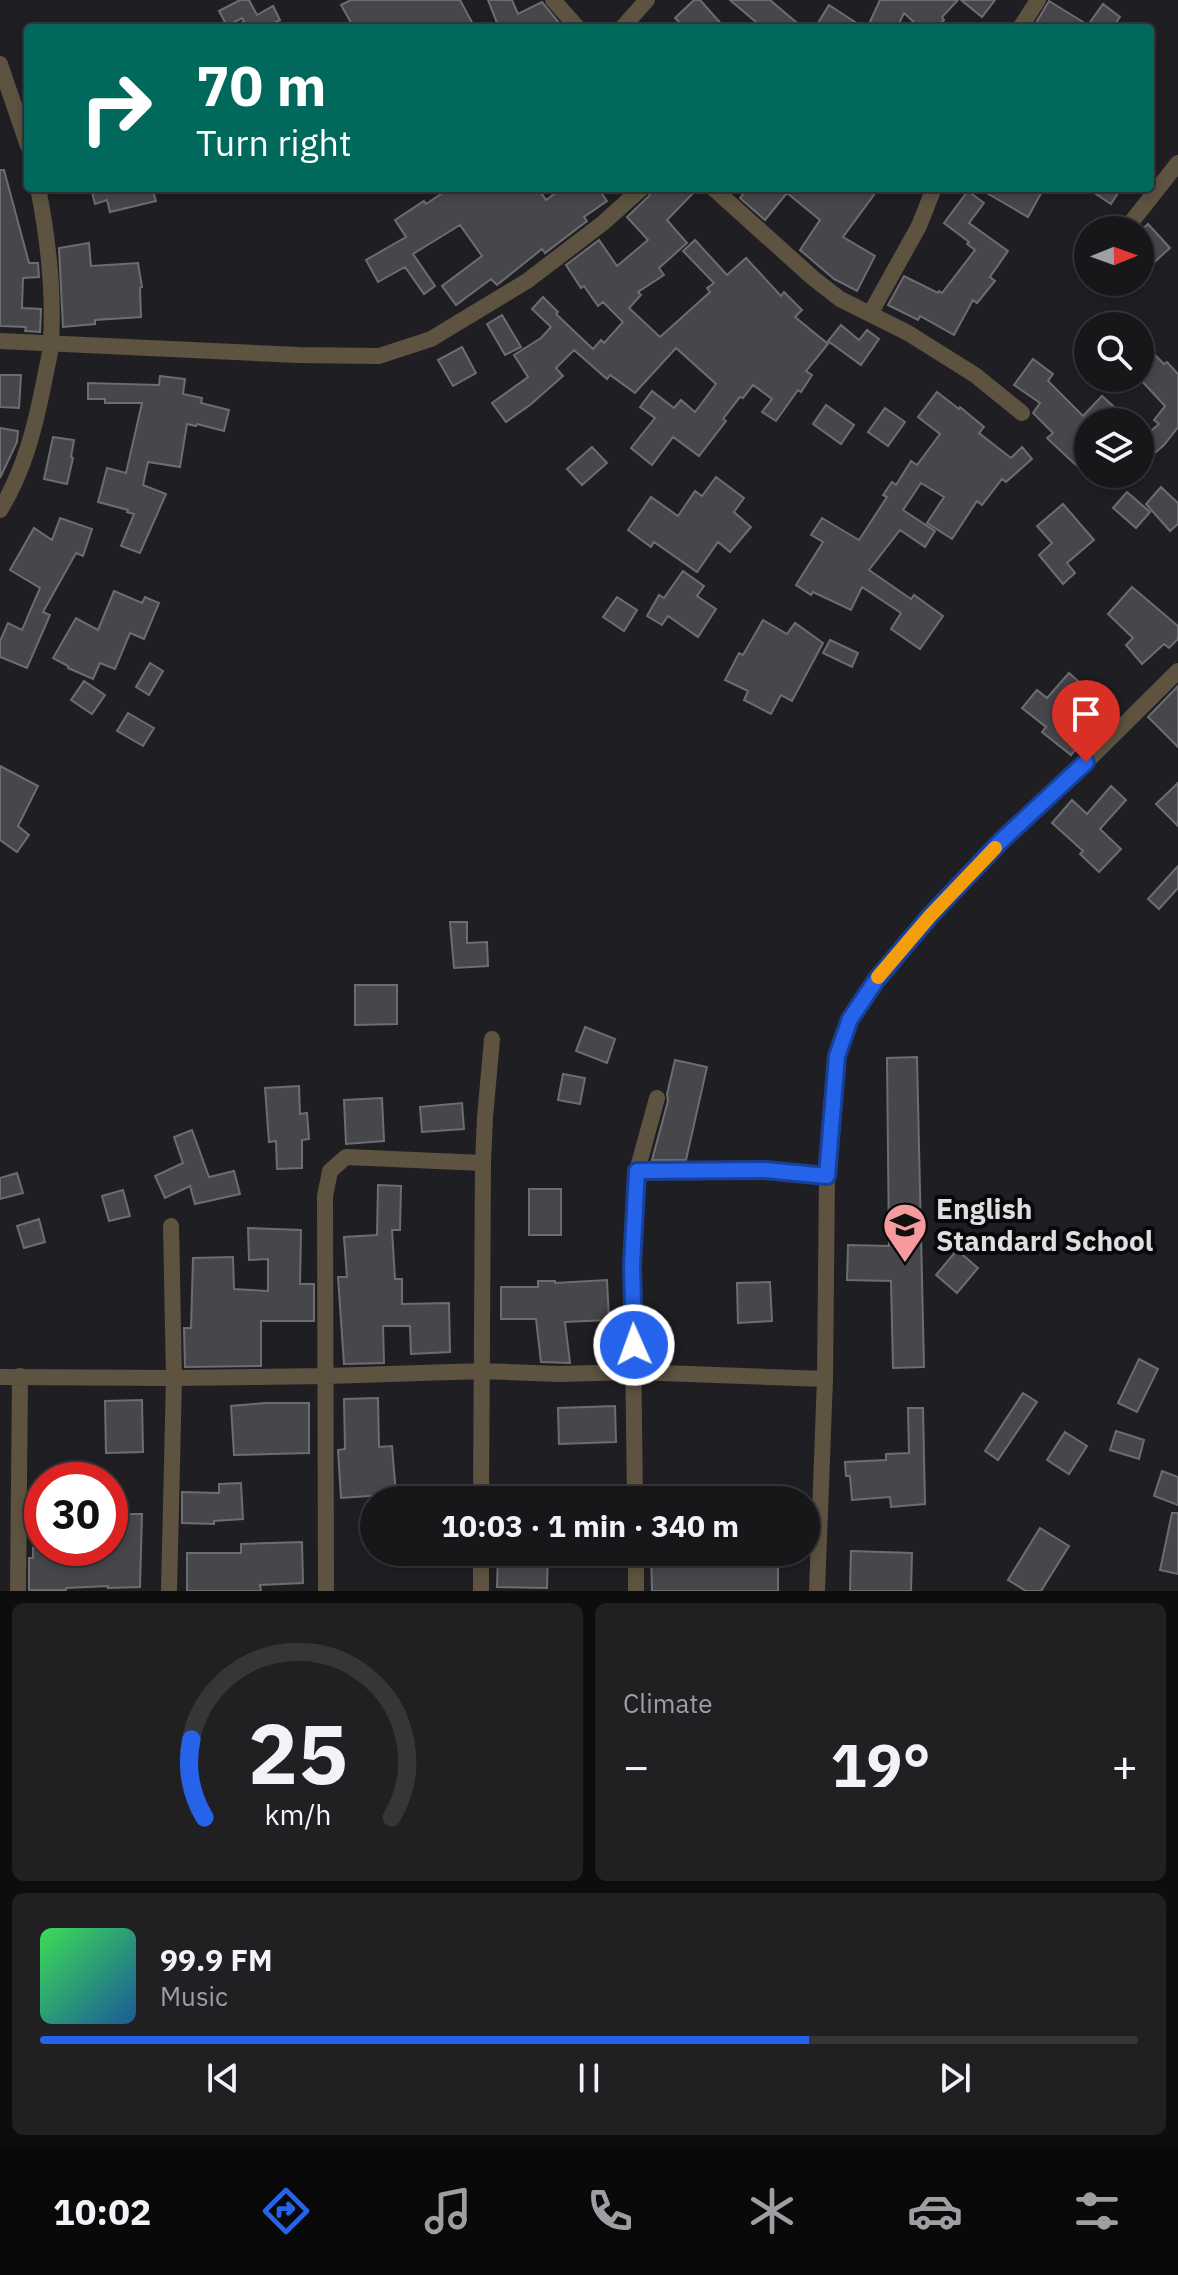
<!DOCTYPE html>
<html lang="en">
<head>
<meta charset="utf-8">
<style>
  body { margin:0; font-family:"IBM Plex Sans",sans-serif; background:#202023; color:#f1f3f6; height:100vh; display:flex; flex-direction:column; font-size:30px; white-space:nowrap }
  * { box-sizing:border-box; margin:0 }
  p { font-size:26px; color:#9e9fa2 }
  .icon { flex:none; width:44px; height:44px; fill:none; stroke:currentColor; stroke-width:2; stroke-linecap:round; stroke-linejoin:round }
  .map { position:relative; height:1591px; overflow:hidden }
  .sheet { display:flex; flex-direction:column; gap:12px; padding:12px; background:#0d0d0e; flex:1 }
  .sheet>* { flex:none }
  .banner { position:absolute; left:24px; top:24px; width:1130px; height:168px; border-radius:8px; box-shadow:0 4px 12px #0003,0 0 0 2px #363639; background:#00695c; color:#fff; overflow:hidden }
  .needle { width:52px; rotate:89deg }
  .controls { position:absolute; left:1074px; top:216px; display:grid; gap:16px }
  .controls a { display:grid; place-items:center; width:80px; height:80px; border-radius:50%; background:#17171a; box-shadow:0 4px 12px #0003,0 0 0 2px #363639; font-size:40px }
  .speed { position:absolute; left:24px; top:1462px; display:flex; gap:16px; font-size:40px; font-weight:700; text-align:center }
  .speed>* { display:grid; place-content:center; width:104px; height:104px; border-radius:50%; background:#17171a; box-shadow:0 4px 12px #0003,0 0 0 2px #363639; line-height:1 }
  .speed .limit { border:12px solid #d22; background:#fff; color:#111 }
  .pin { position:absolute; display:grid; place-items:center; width:68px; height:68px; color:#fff; margin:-82px -34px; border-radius:50% 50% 50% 0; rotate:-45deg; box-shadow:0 0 8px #0007 }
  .pin .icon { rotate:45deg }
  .me { position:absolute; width:88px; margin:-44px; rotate:358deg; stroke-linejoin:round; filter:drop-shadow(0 0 6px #0008) }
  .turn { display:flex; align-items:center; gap:28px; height:168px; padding:0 40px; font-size:36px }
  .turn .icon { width:104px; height:104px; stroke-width:2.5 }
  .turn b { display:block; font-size:56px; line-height:68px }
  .big { font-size:60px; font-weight:800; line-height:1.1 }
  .sheet .card { flex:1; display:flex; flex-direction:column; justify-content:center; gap:12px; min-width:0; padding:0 28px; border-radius:12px; background:#202023 }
  .sheet .dial { align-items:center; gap:0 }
  .dial svg { height:208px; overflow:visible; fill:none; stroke:#363639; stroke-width:7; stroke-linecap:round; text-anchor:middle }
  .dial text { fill:#f1f3f6; stroke:none }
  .song { display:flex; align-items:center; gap:24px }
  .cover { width:96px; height:96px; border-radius:12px; background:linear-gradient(135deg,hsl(130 70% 55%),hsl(210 70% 35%)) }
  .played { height:8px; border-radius:4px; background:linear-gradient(90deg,#2563eb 70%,#363639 70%) }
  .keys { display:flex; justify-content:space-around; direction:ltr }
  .heat { display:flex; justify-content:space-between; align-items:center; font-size:44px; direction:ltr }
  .sheet .tiles { flex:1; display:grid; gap:12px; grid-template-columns:1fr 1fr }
  .card:last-child { grid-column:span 2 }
  .trip { position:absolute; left:360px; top:1486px; width:460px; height:80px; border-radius:40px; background:#17171a; box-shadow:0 4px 12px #0003,0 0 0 2px #363639; font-weight:800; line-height:80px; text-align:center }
  .tab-bar { display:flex; height:128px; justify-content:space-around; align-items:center; background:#09090a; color:#9e9fa2 }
  .tab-bar .icon { width:56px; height:56px }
  .tab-bar .selected { color:#2563eb }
  .tab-bar b { font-size:36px; color:#f1f3f6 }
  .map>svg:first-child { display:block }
  .building { fill:#47474b; stroke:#6c6d71; stroke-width:2 }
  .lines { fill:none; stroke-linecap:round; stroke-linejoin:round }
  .street { stroke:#5e5341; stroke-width:16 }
  .route-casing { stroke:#184099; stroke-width:20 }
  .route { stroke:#2563eb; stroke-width:14 }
  .slow { stroke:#f59e0b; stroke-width:14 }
  .labels { text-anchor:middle; stroke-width:8; stroke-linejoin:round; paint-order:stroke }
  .poi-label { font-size:28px; font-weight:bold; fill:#dedfe1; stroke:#09090b; text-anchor:start }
</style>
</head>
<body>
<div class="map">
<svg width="1178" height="1591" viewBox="0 0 1178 1591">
  <rect width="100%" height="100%" fill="#1f1f23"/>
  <path class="building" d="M240 0H249L257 15 273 6 280 20 264 28H232L244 21 242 18 227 26 219 11Z
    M351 0H460L475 28H354L341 5Z
    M488 0H512L518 14 542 2 560 24 554 28H487L497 23Z
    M694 0H700L725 28H685L675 18Z
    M730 0H770L803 28H763Z
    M880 0H958L942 17 944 20 936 28H920L904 13 897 28H867Z
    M961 0H995L982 17Z
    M1049 1 1088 25 1103 4 1120 17 1112 28H1033Z
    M829 5 864 28H815Z
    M0 170H4L29 263H38L39 277 23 278 22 308 41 309 40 332 25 331 26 327 0 326Z
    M91 188H152L156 201 110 212 107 200 95 204Z
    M450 188H538L546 200 562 188H598L607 201 584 217 587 221 545 253 542 249 497 285 491 279 456 305 442 286 482 256 460 225 413 254 435 286 424 294 405 267 378 282 366 260 406 237 395 220 424 201 426 204Z
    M653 188H698L667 220 687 243 659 268 664 275 638 292 641 295 629 308 660 337 710 292 707 288 714 283 683 251 695 240 727 275 746 258 781 296 784 292 802 310 795 317 828 344 806 371 812 375 801 392 798 390 776 421 762 412 772 399 753 385 743 398 740 397 723 419 726 421 699 456 673 437 652 465 631 448 655 418 640 407 652 391 674 408 681 400 695 412 716 384 676 348 635 393 610 375 607 379 574 350 556 368 563 376 530 405 506 422 492 403 528 377 514 355 541 338 551 327 532 309 543 297 558 312 556 314 593 349 601 340 604 343 623 322 603 302 598 306 584 286 581 288 566 265 599 240 617 266 648 240 627 217 649 196Z
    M748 188H879L843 237 875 256 857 291 834 279 800 250 820 220 787 193 765 220 740 198Z
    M978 188H1044L1028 217Z
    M1087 188H1121L1111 204Z
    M968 191 984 203 969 223 1008 251 990 277 995 281 977 303 973 300 954 335 920 316 918 320 888 305 904 276 938 293 939 291 942 293 975 250 967 244 969 242 944 223Z
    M1148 224 1170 248 1148 268 1140 259V231Z
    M89 243 91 266 138 263 142 287 140 288 141 317 95 320V324L63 327 59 248Z
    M502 315 521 347 505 355 487 324Z
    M841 325 859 340 867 330 879 339 861 365 828 341Z
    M1140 340 1164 364 1167 362 1178 374V427L1164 445 1140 466V440L1159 424 1154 420 1165 406 1140 379Z
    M462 347 476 373 453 386 438 360Z
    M1033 359 1053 374 1048 381 1083 416 1102 396 1122 414 1114 422H1088V463L1080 469 1047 438 1053 433 1033 413 1040 403 1014 385Z
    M0 375H21L19 408 0 407Z
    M160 376 185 379 183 394 202 398 201 403 229 410 224 431 197 424 196 426 187 424 180 467 148 462 143 485 166 494 140 553 121 546 134 514 127 512 128 510 98 502 107 468 126 473 142 403H105V399H88V383L159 385Z
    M937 392 959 409 960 407 984 427 979 433 1011 458 1022 447 1032 459 1006 482 1002 479 982 505 977 501 952 539 927 523 944 497 921 483 903 510 935 531 925 547 900 530 869 570 911 599 914 595 943 616 920 649 891 629 901 613 862 587 851 610 813 592 811 595 796 585 823 542 811 535 822 518 859 540 887 497 883 495 892 482 896 485 911 461 917 465 940 434 918 417Z
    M826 405 854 425 841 444 813 424Z
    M885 408 905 422 888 446 868 432Z
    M0 428 18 431 17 442 0 478Z
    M53 437 74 440 71 457 73 458 67 484 44 479Z
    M592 447 607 463 582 485 567 469Z
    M716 477 744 498 734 512 751 527 730 552 718 542 697 572 654 542 651 547 628 530 651 497 678 516 695 491 702 496Z
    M1161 487 1178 503V524L1170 531 1146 504Z
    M1127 492 1150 512 1136 528 1113 508Z
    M1063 504 1094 540 1067 563 1075 573 1063 584 1039 555 1052 543 1037 526Z
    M60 518 92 529 83 556 76 553 43 612 50 615 27 668 0 657V641L8 623 22 630 40 588 10 570 34 528 52 540Z
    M683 571 704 586 697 596 716 609 698 637 668 616 662 625 647 616 659 595 664 598Z
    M1132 587 1178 626V639L1169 648 1164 644 1142 664 1126 645 1133 638 1108 614Z
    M114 591 142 603 145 597 159 603 144 639 130 633 115 669 100 663 93 679 68 668V666L53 658 76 618 98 630Z
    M617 597 637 610 624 631 603 617Z
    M763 620 787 634 795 623 823 643 792 701 781 695 771 714 744 700 748 691 725 680 739 653 743 655Z
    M830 640 858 653 852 667 823 653Z
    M150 663 163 671 149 695 136 687Z
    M1069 673 1105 705 1086 727 1090 731 1071 755 1042 732 1046 727 1022 708 1037 690 1047 698Z
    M84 681 105 695 92 714 71 700Z
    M1178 686V747L1148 717Z
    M128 713 154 728 143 746 117 731Z
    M0 766 38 786 18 826 29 835 17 852 0 840Z
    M1178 783V826L1156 804Z
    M1111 786 1126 800 1100 829 1121 849 1099 872 1080 854 1083 851 1052 823 1072 800 1087 814Z
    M1178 866V888L1159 909 1148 899Z
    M450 922H467V943L487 942 488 966 454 968Z
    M355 985H397V1024L355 1025Z
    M585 1027 615 1039 607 1063 576 1051Z
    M917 1057 924 1367 893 1368 891 1281 847 1280 848 1245 889 1246 887 1058Z
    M675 1060 707 1067 686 1160H652L668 1101 667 1094Z
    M563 1074 585 1078 580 1104 558 1100Z
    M299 1086 300 1114 307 1113 309 1139 302 1140V1168L277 1169 276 1141 269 1142 265 1088Z
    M382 1098 384 1141 346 1144 344 1100Z
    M462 1103 464 1129 422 1132 420 1107Z
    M192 1130 209 1177 234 1171 240 1194 195 1204 190 1186 165 1198 155 1176 183 1163 174 1137Z
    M17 1173 23 1193 0 1199V1178Z
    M378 1185 401 1186 400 1230H392L395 1279H402V1304L449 1303 450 1352 411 1354 410 1326H383L384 1363 344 1364 338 1277H347L344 1237 377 1235Z
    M529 1189H561V1235H529Z
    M123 1190 130 1216 109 1221 102 1196Z
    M39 1219 45 1242 24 1248 17 1226Z
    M248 1228 301 1230 300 1284H314V1321H261V1366L185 1367 184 1328H191L193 1258 233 1257 234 1289 268 1291V1259L249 1260Z
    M957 1250 978 1268 957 1293 936 1275Z
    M607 1280 609 1320 565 1322 570 1363 541 1362 536 1319H501V1287H538V1281H555V1283Z
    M770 1282 772 1321 738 1323 737 1283Z
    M1139 1359 1158 1369 1137 1412 1118 1403Z
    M1023 1393 1037 1402 998 1460 985 1451Z
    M378 1398 379 1447 392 1446 396 1494 341 1498 338 1450 345 1449 344 1399Z
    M142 1400 143 1452 106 1453 105 1401Z
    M266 1403H309V1453L234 1455 231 1406Z
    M615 1406 616 1442 559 1444 558 1408Z
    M908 1408H923L925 1504 891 1507 890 1497 852 1500 850 1476H846L845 1462 886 1460V1454L909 1453Z
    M1116 1431 1144 1440 1139 1459 1110 1450Z
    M1065 1432 1087 1446 1069 1474 1047 1460Z
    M1162 1471 1178 1477V1505L1154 1496Z
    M241 1483 243 1519 214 1521V1524L182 1523V1492L219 1493V1484Z
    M1172 1513H1178V1574L1160 1570Z
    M110 1514H142L140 1587 108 1588V1586L66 1588V1590H29V1558H33V1548H110Z
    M1040 1528 1069 1546 1041 1591H1026L1008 1580Z
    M302 1542 303 1583 260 1585 261 1591H187V1553H241V1544Z
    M851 1551 912 1553 911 1591H850Z
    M498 1552H548L547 1588 497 1587Z
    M651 1552H778V1591H652Z"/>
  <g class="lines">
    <path class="street" d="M553 0 578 28
      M622 28 647 0
      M1020 28 1038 0
      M0 64 28 146
      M713 188 813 278 840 299 908 333 975 375 1022 413
      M1125 230 1178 163
      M870 314 919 226 934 188
      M0 341 298 355 379 356 431 339 527 281 603 223 642 188
      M0 510C25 470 36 423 45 377 47 365 51 353 51 341 54 290 48 238 38 188
      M637 1171 765 1170 827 1176
      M0 1377 174 1378 327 1376 482 1371 559 1374 634 1372 825 1379
      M481 1500 483 1163 485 1117 492 1039
      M635 1500 632 1265 637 1171 657 1098
      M636 1552V1591
      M18 1591 20 1376
      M169 1591 174 1378 171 1226
      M326 1591 325 1196 330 1171 346 1157 483 1163
      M481 1591V1552
      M817 1591 825 1379 827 1176 837 1056 850 1019 877 979 930 916 1001 841 1067 781 1178 671"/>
  </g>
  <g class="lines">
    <g class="route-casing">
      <path id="route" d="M634 1345 632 1265 637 1171 765 1170 827 1176 837 1056 850 1019 877 979 930 916 1001 841 1086 762"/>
    </g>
    <use href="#route" class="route"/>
    <path class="slow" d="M878 977 930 916 995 848"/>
  </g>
  <defs>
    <g id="school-pin" transform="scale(2.3)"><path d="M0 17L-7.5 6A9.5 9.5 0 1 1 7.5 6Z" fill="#f59b9d" stroke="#09090b"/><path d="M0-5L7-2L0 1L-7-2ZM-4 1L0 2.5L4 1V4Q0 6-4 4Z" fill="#111"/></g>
  </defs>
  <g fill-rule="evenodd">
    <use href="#school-pin" x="905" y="1225"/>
  </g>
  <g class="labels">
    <g class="poi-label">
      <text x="936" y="1219">English<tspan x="936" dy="32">Standard School</tspan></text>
    </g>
  </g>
</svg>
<div class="controls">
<a><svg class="needle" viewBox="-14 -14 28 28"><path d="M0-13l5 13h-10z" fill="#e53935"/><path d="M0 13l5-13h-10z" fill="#9e9fa2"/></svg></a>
<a><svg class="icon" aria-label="search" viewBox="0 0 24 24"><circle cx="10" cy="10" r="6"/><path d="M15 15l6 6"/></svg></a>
<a><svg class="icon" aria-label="layers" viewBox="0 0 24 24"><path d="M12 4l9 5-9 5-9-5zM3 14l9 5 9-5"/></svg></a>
</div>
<div class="speed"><div class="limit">30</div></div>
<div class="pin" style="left:1086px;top:762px;background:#d93025"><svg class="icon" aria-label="arrive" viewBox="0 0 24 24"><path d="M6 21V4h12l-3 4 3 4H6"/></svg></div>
<svg class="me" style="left:634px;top:1345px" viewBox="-20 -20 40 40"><circle r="17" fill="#2563eb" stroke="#fff" stroke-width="3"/><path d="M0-11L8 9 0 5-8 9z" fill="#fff"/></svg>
<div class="trip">10:03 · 1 min · 340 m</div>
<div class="banner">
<div class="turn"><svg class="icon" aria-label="right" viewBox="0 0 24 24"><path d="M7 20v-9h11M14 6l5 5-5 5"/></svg><div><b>70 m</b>Turn right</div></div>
</div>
</div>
<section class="sheet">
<div class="tiles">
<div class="card dial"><svg viewBox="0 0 100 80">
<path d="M14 69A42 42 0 1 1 86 69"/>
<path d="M14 69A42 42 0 0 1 9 39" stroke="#2563eb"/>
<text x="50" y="56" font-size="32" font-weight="700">25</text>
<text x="50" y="72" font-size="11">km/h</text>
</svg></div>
<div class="card"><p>Climate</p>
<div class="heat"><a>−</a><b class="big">19°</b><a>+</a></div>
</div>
<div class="card">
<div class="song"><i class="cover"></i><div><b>99.9 FM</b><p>Music</p></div></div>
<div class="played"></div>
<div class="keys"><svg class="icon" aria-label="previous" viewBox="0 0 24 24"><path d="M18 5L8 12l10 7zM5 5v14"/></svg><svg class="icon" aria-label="pause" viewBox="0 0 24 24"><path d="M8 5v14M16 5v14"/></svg><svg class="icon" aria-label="next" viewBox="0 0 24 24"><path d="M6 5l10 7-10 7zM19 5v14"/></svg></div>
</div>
</div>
</section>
<nav class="tab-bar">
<b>10:02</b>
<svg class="icon selected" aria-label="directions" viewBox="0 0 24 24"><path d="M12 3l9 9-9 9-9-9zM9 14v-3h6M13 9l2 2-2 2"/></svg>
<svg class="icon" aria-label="music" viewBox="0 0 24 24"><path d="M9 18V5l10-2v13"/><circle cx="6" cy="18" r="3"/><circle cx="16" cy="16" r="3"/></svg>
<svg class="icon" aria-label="phone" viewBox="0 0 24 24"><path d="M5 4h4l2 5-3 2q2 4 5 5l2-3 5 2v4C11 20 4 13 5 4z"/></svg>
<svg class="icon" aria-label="climate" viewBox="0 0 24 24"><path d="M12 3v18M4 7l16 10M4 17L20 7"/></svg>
<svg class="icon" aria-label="car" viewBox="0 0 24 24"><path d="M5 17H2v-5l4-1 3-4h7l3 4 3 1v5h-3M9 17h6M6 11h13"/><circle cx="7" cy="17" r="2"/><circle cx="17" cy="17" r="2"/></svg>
<svg class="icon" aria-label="filters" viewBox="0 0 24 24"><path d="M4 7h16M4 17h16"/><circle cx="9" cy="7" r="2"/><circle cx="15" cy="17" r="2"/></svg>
</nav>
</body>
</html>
